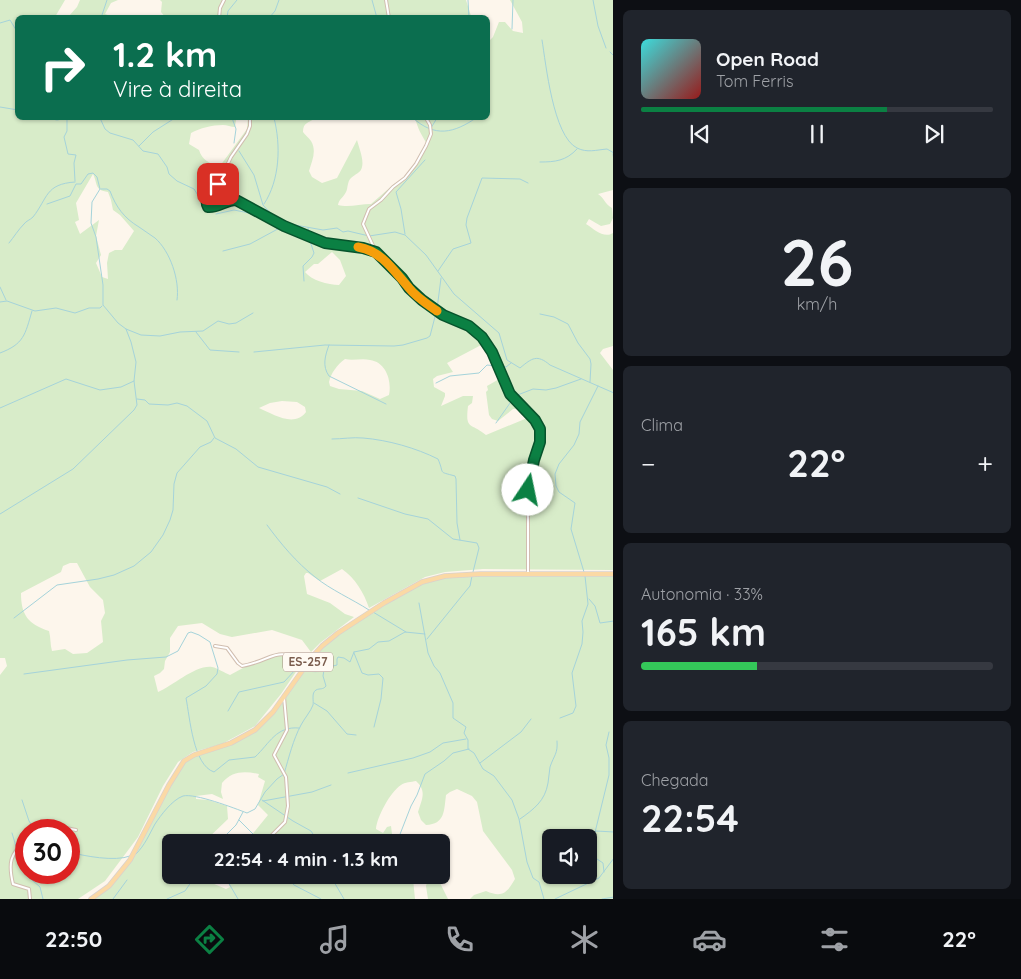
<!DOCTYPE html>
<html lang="pt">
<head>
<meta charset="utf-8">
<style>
  body { margin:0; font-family:Quicksand,sans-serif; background:#20242c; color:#f1f3f6; height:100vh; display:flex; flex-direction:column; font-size:19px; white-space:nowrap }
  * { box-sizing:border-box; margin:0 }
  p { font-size:16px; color:#9ea1a6 }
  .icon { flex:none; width:28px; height:28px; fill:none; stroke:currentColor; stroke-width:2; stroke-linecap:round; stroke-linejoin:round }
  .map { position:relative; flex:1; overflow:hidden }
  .sheet { display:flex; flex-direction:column; gap:10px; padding:10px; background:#0d0f14; width:408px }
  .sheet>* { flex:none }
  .hud { position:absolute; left:15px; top:15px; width:475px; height:105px; border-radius:8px; box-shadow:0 1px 4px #0004; background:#0b6e4f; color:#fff; overflow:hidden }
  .controls { position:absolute; left:542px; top:829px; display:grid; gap:10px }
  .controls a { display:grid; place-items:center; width:55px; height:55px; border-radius:8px; background:#171b24; box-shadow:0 1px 4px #0004; font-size:25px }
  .speed { position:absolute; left:15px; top:819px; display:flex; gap:10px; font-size:25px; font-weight:700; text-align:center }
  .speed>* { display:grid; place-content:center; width:65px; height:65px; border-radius:50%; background:#171b24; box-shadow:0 1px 4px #0004; line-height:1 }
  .speed .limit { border:8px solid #d22; background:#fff; color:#111 }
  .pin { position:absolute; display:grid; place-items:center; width:42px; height:42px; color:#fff; margin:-21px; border-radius:10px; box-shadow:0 2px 8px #0006 }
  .me { position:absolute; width:55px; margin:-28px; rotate:11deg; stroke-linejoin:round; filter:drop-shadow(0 0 4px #0008) }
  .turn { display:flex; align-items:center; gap:18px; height:105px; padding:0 15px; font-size:22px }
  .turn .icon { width:65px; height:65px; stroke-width:2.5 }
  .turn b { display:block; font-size:35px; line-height:42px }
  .big { font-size:38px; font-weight:700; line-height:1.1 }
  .sheet .tile { flex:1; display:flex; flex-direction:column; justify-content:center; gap:8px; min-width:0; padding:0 18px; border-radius:8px; background:#20242c }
  .sheet .dial { align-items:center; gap:0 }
  .dial b { font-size:65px; line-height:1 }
  .song { display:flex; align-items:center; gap:15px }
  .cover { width:60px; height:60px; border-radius:8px; background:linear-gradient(135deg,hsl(180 70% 55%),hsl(0 70% 35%)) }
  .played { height:5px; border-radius:2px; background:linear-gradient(90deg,#0b8043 70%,#363941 70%) }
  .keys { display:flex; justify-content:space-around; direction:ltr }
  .heat { display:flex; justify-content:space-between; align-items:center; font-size:28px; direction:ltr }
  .charge { height:8px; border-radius:4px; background:linear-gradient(90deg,#34c759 33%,#363941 0) }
  .trip { position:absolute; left:162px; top:834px; width:288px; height:50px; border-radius:8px; background:#171b24; box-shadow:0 1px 4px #0004; font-weight:700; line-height:50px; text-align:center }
  .menu { display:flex; height:80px; justify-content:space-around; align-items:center; background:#090b0e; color:#9ea1a6 }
  .menu .icon { width:35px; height:35px }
  .menu .current { color:#0b8043 }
  .menu b { font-size:22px; color:#f1f3f6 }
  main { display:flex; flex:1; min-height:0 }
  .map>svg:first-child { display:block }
  .green { fill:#d8ecc9; fill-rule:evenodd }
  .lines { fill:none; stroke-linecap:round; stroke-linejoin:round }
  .stream { stroke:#a5d3da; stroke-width:1 }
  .street-casing { stroke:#d1beb0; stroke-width:4 }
  .primary-casing { stroke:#dad1cd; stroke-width:5.5 }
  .street { stroke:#fff; stroke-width:2 }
  .primary { stroke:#fbd9a5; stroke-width:4 }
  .route-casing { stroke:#07532c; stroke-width:12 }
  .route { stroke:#0b8043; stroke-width:9 }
  .slow { stroke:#f59e0b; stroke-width:9 }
  .labels { text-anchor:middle; stroke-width:4; stroke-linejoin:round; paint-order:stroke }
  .shield { fill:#fffaf3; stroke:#a28b7f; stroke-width:1 }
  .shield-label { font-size:12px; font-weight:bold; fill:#7a5c4d }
</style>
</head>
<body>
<main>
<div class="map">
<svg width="614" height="899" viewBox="0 0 614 899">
  <rect width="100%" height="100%" fill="#fdf6ec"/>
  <path class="green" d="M0 0H65L55 17 18 18V118H234L236 120 235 127C231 127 227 125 223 125 212 125 200 128 191 133L189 144 199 150C202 160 210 164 220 166L247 129 248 118H315C309 123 303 122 303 132 305 135 309 138 311 141 317 151 312 161 309 171L312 177 322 183 337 178 357 140C359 148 364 159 362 167 361 173 355 174 351 178 347 182 348 188 346 192 343 198 339 199 338 205 348 208 360 204 371 204L394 184 405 178 414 167 427 144C421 134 418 129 415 118H488V42L493 37 499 22H505L513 31 523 33 522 22 510 0H613V190L598 194C605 199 604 203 612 208L613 218 610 224 601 226 589 219 586 224C594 229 604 239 613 233V346L603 349 600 353 613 370V570L483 569 445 572 425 577 369 608C364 593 355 578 342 569L320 581 308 573H306L304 576 307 594 330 603 345 614 354 617 320 643 311 652 302 640 272 630 232 637 220 634 202 623 178 626 170 638V652L165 661 164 669 160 673 154 676 158 692C173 686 195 665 212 667 218 668 224 673 230 675L254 662 279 653 304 660 281 694 255 726 222 744 193 752 178 762 163 786 138 837 105 881 78 899H0V675L7 666 5 658H0ZM93 174C98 184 94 190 108 192L111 200 113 210 120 215 134 231 122 250H115L109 253 107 263 108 279 102 277 96 263 101 255 96 236 99 220 80 234 75 222 79 220 76 203ZM332 252 340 260 346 276 339 285C328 285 311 280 305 272L314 264H318ZM485 343 494 357 501 378 487 386 488 390 486 392 489 415 492 419 498 421 513 409 526 408 532 416 486 435C471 422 465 431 468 406L472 403 473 396H463L441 406 445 396V393L434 387 433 379 437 376 453 372 447 363ZM345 359C353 361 362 358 370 360 386 362 392 381 389 395L380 399 362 391 339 389 330 386 329 382C331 373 337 365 345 359ZM282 401 297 402 305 407 306 412C294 428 273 414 259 408L270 403ZM70 563H77L90 587 103 600 105 613 101 621 103 642 87 653 73 654 65 649 52 651C50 645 51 638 49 631 28 624 21 615 21 593L61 572 63 566ZM26 830H69V872H26Z
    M80 0H118L111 3 105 14 113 17H68L77 7Z
    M160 0H466L471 16V18H166L161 12 162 2Z
    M483 573 613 575V899H470L474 895 486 891C502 898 507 893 515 879L512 870 483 831 477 802 472 796 457 789 450 792 446 795C444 811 445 824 426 825L421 820 418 812C422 799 427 791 416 781 411 782 405 782 401 785 390 792 377 817 376 829L383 833 387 827 391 826 393 842H246L268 815 258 805 265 781 258 777 259 774C244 771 232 771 222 783L221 792 223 799 212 794 196 796V799L208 800 227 806 228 819 204 842H171V875H193L226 889 230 887 224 875H408L413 879 415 899H90C134 868 155 814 179 767L189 758 224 746 265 722 323 646 358 619 427 581 446 576ZM551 838H589V875H551Z
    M429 875H436L448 899H428L426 886Z"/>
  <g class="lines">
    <path class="stream" d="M372 0 377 18
      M468 0 469 18
      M593 0 598 26 606 48
      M101 18 107 0
      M227 18 228 11 237 0
      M269 18 275 11 279 0
      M0 23 10 20 18 33
      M512 29 513 0
      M542 40C546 64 553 136 577 148 587 153 596 150 607 149L614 153
      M610 52 614 56
      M0 107 18 110
      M488 108V107
      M48 118 57 120 67 118
      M67 118V131L64 137 68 154 76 155 74 163 75 181
      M100 118 105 129 110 133 133 140 143 151 158 154 167 167 169 174 177 181 194 189 204 205
      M232 118 236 129 234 143
      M413 118C435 138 454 133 476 118
      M431 128 437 118
      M139 146 153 132 175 118
      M239 151 254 175 263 205 274 217 295 225 323 230 337 228 343 232 348 231 369 236 395 232 405 235 426 255 454 294 499 333 507 360 520 368C532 358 537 354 550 365L614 393
      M613 154 614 161
      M540 162C555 162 566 161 577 149
      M101 189H107L110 191C116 207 124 218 139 227 144 231 150 234 155 238 170 251 180 280 177 300
      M47 204 70 196 76 184H81L88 174 93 173 97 177 100 189 92 202 91 223 96 237 103 285V305L118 323 126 329 141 335 160 336 180 332 203 331 218 321 229 324 236 323 253 313
      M264 204C280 180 281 145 274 118
      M216 214 234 210 254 214 266 210
      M405 234 401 209 396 192 425 160
      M9 243C14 237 18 230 24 224 26 221 30 220 33 217 48 198 45 184 75 182
      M223 251 250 244 287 224
      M438 271 453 249 471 243 466 225 467 218 482 178 520 179 528 183
      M304 281 303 266 312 257 314 253 310 241 308 228
      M0 287 6 300
      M0 302 7 301 35 311 56 308 75 313 89 308H100L102 306
      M540 314 554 317 568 324 578 343 590 359 591 364 590 382
      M196 332 210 350 239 352
      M329 345C325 356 322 366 329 376L386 404
      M254 352 325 345 394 346 403 345 427 338 430 336 437 309 441 278
      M0 353C24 344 25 335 32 311
      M436 383 450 376 479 373 487 365 506 367 511 363
      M137 399 145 400 149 404 168 405 177 403 187 406 207 421 215 438 236 449 258 467 327 487 340 494
      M0 408 66 379 100 390 121 387 134 381
      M496 423 515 396 533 389 546 390 556 388 581 379
      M332 439C342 439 353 437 363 438 388 440 416 448 438 459 445 475 437 471 455 476L456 479 457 523 460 540
      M358 498 405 514 428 519 453 539 477 543 479 548 473 572
      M0 514 73 469 134 410 137 405 134 381 136 362 131 342 126 329
      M267 525C281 544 296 562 315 577 331 590 352 599 369 610
      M584 572 571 529 575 503 559 492 556 486 555 474 559 464 574 445 579 434 580 422 598 386
      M589 599 595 606 600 623 614 621
      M419 603 428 653 434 666 440 673 453 703V718L466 727 464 733 468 740V749L474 753 483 769 494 776 512 800 519 819 527 862 533 878 539 882 544 899
      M373 612 406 632
      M14 618 57 585 98 579 114 575 134 566 151 552 163 535 170 520 173 510 174 484 177 473 200 447 211 442 214 438
      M427 639 465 592 470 586 472 576
      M354 652 369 649 378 642 389 641 405 632 425 634
      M354 653 362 673 368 675 379 674 383 678 381 699 374 727
      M24 674 127 660 166 657 178 651 188 633 191 632 199 635 210 642 218 668 217 674 206 686 186 698C190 718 193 765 214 772L229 760 255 757C270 743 276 726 299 728
      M314 703 327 711 347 734 356 735
      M228 711 239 692 284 682 296 669C304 670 313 673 322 671 326 669 331 666 337 665V659L338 657 344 658 350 662 354 652
      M560 718 573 713 576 706 572 673 582 644 583 632 582 621 588 604 585 576
      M480 763 521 732 531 719
      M348 773 413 758 430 752 443 743 466 739
      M22 800 29 821 35 830
      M262 800 293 821 311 831 318 842
      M263 801 312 792 331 785
      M520 819C534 809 545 801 548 783 549 778 549 772 550 767 554 755 558 754 557 741
      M239 820 261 842
      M596 831 614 832
      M12 833 24 873 40 887 43 899
      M219 842 236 825 243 812
      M397 842 411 806 417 795 425 774 444 761 453 753 469 749
      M69 852C84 856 115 862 130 856
      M136 854C145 845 149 835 155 824 161 815 172 800 183 796 195 793 234 808 247 813L255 809 265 792 277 779 284 774C289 757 293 740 301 725 304 719 311 711 313 705 314 701 311 693 316 690 320 688 323 690 326 686L323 676 324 670
      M604 872 603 863 597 859 591 858 590 853 609 775V758L606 745 609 732
      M224 875 238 899
      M284 875 294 885 321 899
      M330 875 344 899
      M386 880 387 875
      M113 899 127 880
      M167 899 185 891 196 875
      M555 899 599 878 614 858
      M602 899 614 897"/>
    <g class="street-casing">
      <path id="street" d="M386 0 389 18
        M219 18 220 8 224 0
        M250 118V126L247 134 231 157 220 180 206 200 207 206C217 210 225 198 236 200 244 201 249 208 256 212 277 224 300 233 323 242 340 248 359 244 376 252
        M426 118 430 125 431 134 426 146 416 164 405 178 393 187 381 200 369 209 363 224 376 252 401 278 409 288 438 312 469 327 482 337 492 352 510 394 525 409 539 426 541 433 540 442 534 460 528 493V574
        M215 646 227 648 238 663 242 666C275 660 272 645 309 662
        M46 830C55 825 66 828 76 830
        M26 840C10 854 8 863 13 884L29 889 30 899
        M265 842 285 822 288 806 286 777 274 755 287 730 284 697"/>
    </g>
    <g class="primary-casing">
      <path id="primary" d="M91 899 109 886 130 860 169 785 184 761 194 755 231 743 255 730 273 712 312 657 322 646 338 633 384 603 422 582 445 576 480 574H614"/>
    </g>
    <use href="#street" class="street"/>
    <use href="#primary" class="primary"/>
  </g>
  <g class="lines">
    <g class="route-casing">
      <path id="route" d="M218 184C213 190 203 199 208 207 218 208 226 200 236 200L284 226 325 243 363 248 376 252 402 278 409 288 422 300 443 315 469 326 482 337 492 352 510 394 535 420 540 429V442L534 460 528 490"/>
    </g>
    <use href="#route" class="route"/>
    <path class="slow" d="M358 247C382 251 394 271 409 288 416 297 427 304 437 311"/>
  </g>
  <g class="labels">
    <rect class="shield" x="283" y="652.5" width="50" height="19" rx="4"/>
    <g class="shield-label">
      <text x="308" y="666">ES-257</text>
    </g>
  </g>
</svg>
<div class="controls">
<a><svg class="icon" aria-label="sound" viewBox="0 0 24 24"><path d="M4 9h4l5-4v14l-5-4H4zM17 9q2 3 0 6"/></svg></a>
</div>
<div class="speed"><div class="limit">30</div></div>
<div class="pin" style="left:218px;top:184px;background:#d93025"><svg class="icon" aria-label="arrive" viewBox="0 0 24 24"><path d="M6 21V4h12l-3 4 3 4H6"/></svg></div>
<svg class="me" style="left:528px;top:490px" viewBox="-20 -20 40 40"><circle r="19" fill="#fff"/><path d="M0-13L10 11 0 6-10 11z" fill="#0b8043"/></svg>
<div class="trip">22:54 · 4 min · 1.3 km</div>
<div class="hud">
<div class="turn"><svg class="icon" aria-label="right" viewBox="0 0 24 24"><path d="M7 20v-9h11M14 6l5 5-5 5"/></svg><div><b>1.2 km</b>Vire à direita</div></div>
</div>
</div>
<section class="sheet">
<div class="tile">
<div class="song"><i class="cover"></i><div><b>Open Road</b><p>Tom Ferris</p></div></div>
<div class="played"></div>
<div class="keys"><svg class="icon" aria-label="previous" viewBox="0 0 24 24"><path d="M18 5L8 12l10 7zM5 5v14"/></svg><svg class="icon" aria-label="pause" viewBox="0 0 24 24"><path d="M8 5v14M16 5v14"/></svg><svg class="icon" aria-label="next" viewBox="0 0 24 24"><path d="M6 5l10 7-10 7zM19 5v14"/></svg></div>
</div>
<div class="tile dial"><b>26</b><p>km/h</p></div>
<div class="tile"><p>Clima</p>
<div class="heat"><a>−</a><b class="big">22°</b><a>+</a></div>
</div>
<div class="tile"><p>Autonomia · 33%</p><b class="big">165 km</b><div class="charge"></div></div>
<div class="tile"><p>Chegada</p><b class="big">22:54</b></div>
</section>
</main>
<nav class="menu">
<b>22:50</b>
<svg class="icon current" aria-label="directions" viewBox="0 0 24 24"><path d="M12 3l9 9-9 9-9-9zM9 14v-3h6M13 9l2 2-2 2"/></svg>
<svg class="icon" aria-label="music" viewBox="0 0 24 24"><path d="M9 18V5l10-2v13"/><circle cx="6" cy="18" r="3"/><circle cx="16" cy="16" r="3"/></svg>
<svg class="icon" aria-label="phone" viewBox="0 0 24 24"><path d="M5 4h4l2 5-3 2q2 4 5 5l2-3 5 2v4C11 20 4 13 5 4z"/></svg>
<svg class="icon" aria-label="climate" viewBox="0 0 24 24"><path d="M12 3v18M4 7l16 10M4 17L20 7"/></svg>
<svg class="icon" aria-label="car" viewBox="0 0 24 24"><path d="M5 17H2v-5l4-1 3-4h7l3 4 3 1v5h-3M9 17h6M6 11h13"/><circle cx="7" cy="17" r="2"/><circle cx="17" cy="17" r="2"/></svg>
<svg class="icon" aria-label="filters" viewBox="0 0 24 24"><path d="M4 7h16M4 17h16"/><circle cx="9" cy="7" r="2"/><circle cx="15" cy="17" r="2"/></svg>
<b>22°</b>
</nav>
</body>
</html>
